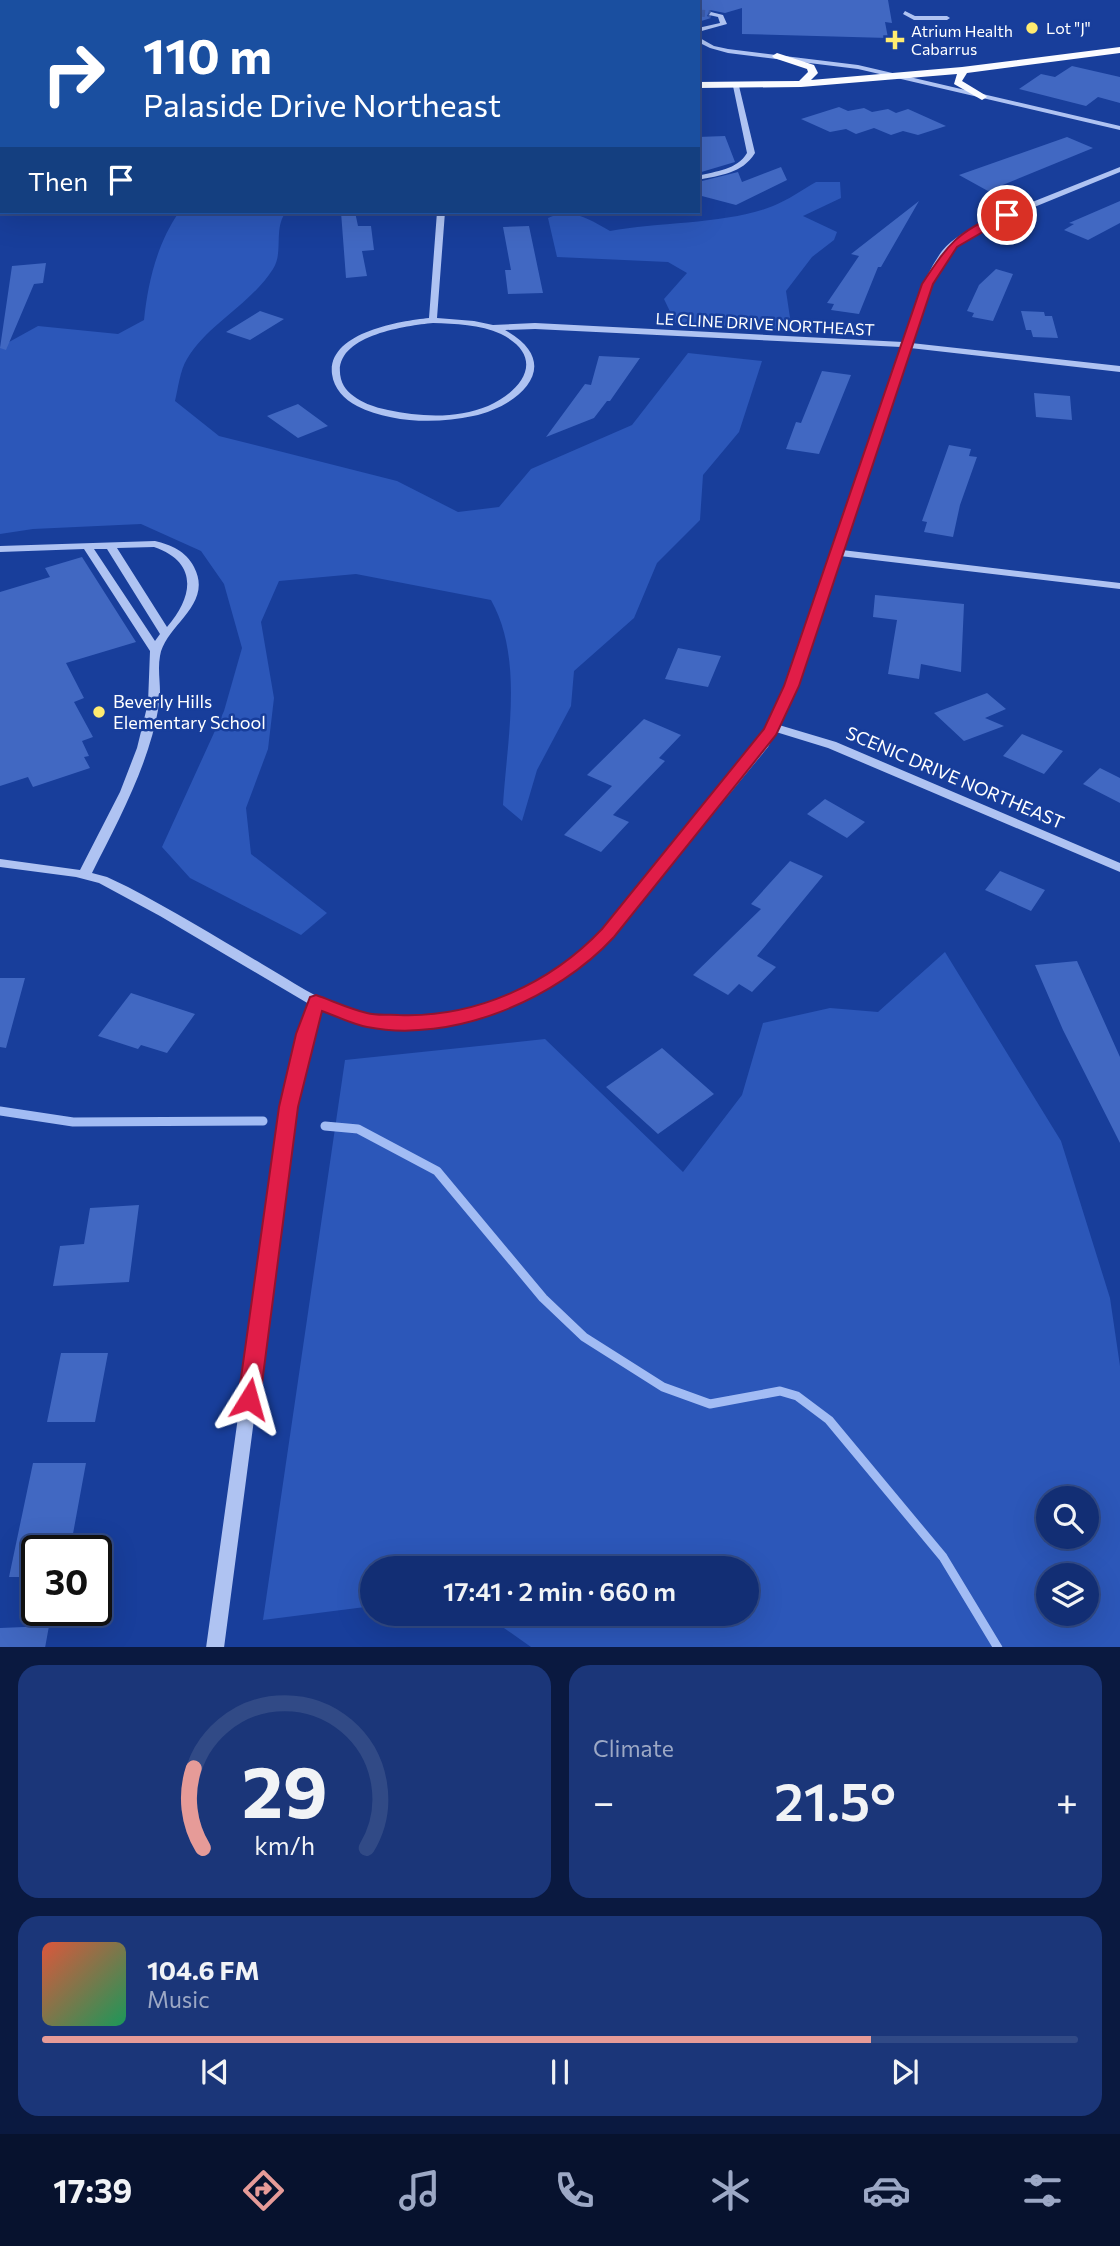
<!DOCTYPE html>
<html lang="en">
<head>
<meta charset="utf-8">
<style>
  body { margin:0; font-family:Commissioner,sans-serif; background:#1b3679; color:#f1f3f6; height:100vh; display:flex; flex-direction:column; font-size:26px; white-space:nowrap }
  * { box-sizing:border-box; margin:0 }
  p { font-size:23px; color:#9ca8c5 }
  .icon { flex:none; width:38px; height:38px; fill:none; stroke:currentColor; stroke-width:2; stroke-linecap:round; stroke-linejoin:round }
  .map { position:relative; height:1647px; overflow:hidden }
  .side { display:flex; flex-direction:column; gap:18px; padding:18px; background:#0a1940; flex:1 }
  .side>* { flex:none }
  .top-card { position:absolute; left:0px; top:0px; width:700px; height:214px; box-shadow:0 7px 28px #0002,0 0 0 2px #314a86; background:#1a4fa0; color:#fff; overflow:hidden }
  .buttons { position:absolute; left:1036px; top:1486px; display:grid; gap:14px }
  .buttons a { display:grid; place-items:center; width:63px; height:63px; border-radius:50%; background:#122e74; box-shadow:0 7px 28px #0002,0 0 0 2px #314a86; font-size:35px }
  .speed { position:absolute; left:21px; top:1535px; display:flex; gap:14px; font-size:35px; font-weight:700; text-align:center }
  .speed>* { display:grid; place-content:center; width:91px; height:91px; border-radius:50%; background:#122e74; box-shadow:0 7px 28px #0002,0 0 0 2px #314a86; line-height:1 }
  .speed .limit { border:4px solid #111; border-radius:10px; background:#fff; color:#111 }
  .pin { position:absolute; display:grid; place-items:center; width:60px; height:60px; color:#fff; margin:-30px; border:4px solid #fff; border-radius:50%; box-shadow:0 2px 7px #0007 }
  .me { position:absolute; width:77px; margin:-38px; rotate:8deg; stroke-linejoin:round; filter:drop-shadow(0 0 5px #0008) }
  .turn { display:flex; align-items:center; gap:24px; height:147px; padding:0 28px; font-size:32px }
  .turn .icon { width:91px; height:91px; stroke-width:2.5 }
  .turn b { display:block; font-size:49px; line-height:60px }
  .then { display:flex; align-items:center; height:66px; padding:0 28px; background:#0003; gap:14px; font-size:26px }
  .big { font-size:52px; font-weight:600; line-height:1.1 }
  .side .tile { flex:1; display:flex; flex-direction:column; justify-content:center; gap:10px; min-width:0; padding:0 24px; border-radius:21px; background:#1b3679 }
  .side .dial { align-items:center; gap:0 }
  .dial svg { height:182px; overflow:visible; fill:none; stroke:#314a86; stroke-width:7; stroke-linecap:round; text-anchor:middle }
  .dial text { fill:#f1f3f6; stroke:none }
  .song { display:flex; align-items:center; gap:21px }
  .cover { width:84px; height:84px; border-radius:10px; background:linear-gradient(135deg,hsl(10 70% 55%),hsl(150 70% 35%)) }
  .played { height:7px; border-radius:4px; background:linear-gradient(90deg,#e69b98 80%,#314a86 80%) }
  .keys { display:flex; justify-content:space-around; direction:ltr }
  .heat { display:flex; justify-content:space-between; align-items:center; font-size:38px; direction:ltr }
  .side .tiles { flex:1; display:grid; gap:18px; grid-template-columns:1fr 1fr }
  .tile:last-child { grid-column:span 2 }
  .trip { position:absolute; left:360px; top:1556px; width:399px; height:70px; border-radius:35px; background:#122e74; box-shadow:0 7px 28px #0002,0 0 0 2px #314a86; font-weight:600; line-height:70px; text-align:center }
  .menu { display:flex; height:112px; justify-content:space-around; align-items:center; background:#07122e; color:#9ca8c5 }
  .menu .icon { width:49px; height:49px }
  .menu .active { color:#e69b98 }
  .menu b { font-size:32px; color:#f1f3f6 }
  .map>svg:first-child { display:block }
  .green { fill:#2c57b9; fill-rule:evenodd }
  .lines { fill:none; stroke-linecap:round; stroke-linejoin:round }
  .stream { stroke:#a2bcf4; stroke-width:9 }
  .building { fill:#4168c2 }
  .minor-tunnel { stroke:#3b5baa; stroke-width:7; stroke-dasharray:7 3.5; stroke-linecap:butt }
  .minor { fill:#afc3f2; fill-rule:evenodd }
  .major { fill:#fafbff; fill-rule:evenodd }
  .route { fill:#e11d48; stroke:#92132f; stroke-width:2 }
  .poi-dot { fill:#ffeb70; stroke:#183e9b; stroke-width:2.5 }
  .labels { text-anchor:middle; stroke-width:5; stroke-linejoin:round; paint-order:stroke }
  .far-poi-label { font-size:16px; fill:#fff; stroke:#183e9b; text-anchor:start }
  .far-street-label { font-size:16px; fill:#fff; stroke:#183e9b }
  .poi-label { font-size:18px; fill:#fff; stroke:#183e9b; text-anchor:start }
  .street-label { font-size:18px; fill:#fff; stroke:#183e9b }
</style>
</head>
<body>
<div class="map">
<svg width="1120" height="1648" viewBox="0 0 1120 1648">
  <rect width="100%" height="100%" fill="#183e9b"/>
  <path class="green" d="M816 182H840L841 198 803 216 837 232 834 240 812 257 786 291 792 331 676 324 664 299 687 273 668 262 557 257 548 218C572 207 589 219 610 231 659 222 729 224 773 206 788 200 802 190 816 182Z
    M179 212H286C273 229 284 252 273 269 250 305 209 323 187 359 180 370 178 389 175 401L219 436 397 481 458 512 499 507 531 469 632 425 688 353 762 361 739 432 703 475 700 520 657 563 634 618 574 671 571 706 537 770 522 821 503 805C507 739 524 659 491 600L356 574 279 581 261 622 274 698 268 749 246 808 251 854 327 913 301 935 190 878 162 847 224 711 242 648 224 584 201 551 141 524 33 529 0 534V347L38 326 118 334 144 320C148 282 157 244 179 212Z
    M945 952 1061 1141 1110 1298 1120 1366V1647H531L484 1614H747V1568H373V1606L263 1620 345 1060 545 1039 683 1172 742 1095 763 1023 830 1008 878 1012ZM1048 1498H1087V1536H1048ZM1048 1575H1087V1614H1048Z"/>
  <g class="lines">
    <path class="stream" d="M0 1111 73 1122 263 1121
      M325 1126 358 1129 437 1171 543 1298 584 1337 663 1387 710 1404 780 1391 797 1396 829 1420 943 1557 998 1648"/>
  </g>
  <path class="building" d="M698 0H888L892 23 885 22 888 38 742 34V8L725 13 710 10 707 16 711 18 698 22Z
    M1072 66 1120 77V103L1098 97 1086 106 1019 89 1041 74 1055 77Z
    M839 107 848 111 864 108 872 112 888 109 896 113 908 109 946 126 918 135 903 131 891 135 874 128 856 134 846 129 830 132 801 119Z
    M725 136 735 162 698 173V137Z
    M1067 137 1093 148 988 191 959 175Z
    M781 167 787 180 736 205 698 195V182L738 172 742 182Z
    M919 201 881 267H878L859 314 831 310 834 304 827 303 859 256 851 254Z
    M1120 201V223L1088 240 1064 230 1074 224 1069 223Z
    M341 212H355L358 226H371L374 250 362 251 367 276 346 278Z
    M529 226 543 293 508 294 505 270H511L503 227Z
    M46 263 43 283 34 284 6 350 0 348 12 266Z
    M996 269 1013 274 993 321 972 317 974 313 967 311 979 285Z
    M260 311 284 319 250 340 226 332Z
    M1021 311 1044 312 1045 316H1052L1058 338 1033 337 1031 330H1026Z
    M599 356 640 358 610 401H607L594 418 546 437 585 384 591 385Z
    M822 371 851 375 819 454 786 449 796 422 801 423Z
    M1034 393 1070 396 1072 420 1036 417Z
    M298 404 328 426 298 438 267 416Z
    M949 445 971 449 969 456 977 457 960 505 953 537 924 532 927 522 922 521Z
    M82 557 136 642 66 663 84 698 74 702 93 737 82 741 89 756 84 757 90 768 33 787 28 777 0 786V592L50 577 45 568Z
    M875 595 964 604 961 672 921 664 919 679 888 674 897 620 873 617Z
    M678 648 721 656 708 687 665 679Z
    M987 693 1006 709 985 718 1004 726 964 741 934 713Z
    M644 719 681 735 659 758 665 761 613 815 629 822 601 852 564 835 612 786 587 775Z
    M1022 734 1063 751 1044 774 1003 756Z
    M1100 768 1120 778V803L1083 784Z
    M825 799 865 822 847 838 807 814Z
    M790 861 823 876 757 956 776 967 752 992 739 984 728 995 693 975 761 909 751 904Z
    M1000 871 1045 890 1031 911 985 890Z
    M1077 961 1120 1057V1143L1063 1030 1035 965Z
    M0 978H25L6 1048 0 1047Z
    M131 993 195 1014 167 1053 141 1045 138 1049 98 1036Z
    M662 1048 714 1094 658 1134 606 1087Z
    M139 1205 129 1282 53 1286 60 1246 84 1244 90 1208Z
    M61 1353H108L95 1422H47Z
    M33 1463H86L70 1550H37V1577H9Z
    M49 1626 45 1648H0V1628Z"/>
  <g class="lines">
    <path class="minor-tunnel" d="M698 13 711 14"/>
    <path class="minor" d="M112 0 122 2H114Z
      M368 0H374L367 2Z
      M905 11 915 16H947L950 18 947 20H914L903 14Z
      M711 12 723 15 727 24 698 32V28L720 23 718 17 709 15Z
      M698 37 714 46 728 49 858 65 1120 126V130L858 69 728 53 710 48 698 42Z
      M736 84 739 86 755 153C742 174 720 175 698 180V176C716 171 737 170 747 153L733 86Z
      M0 160H2L0 165Z
      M1120 167V172L988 226 967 238 949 253 931 284 911 343 1120 366V372L910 348 842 550 1120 583V589L840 556 797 686 779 725 836 742 1120 863V872L828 748 776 732 768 747 613 936C540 1010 420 1054 320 1009L312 1034 295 1107 224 1648H206L281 1107 298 1034 309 1004 160 916 99 883 76 877 0 867V859L80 870 120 792 137 748 148 703 150 651 84 549 0 552V546L155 541C171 545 186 551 194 567 214 605 165 625 160 656 157 672 162 689 159 705 149 765 119 819 92 873L107 877 128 887C174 911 218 938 262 964 291 981 320 1001 352 1011 416 1031 505 1005 559 968 575 957 590 944 603 930L759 743 785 686 901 347 535 329 505 330C566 364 520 406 473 416 437 424 391 423 357 406 344 399 334 389 332 374 327 333 399 321 429 318L437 212H445L437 318 474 321 493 325 535 323 903 342C914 311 922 278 942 251 953 238 968 230 982 222ZM433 323C455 324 480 324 501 334 546 357 524 390 488 406 457 419 420 417 388 410 372 407 346 398 341 379 330 336 404 326 433 323ZM154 547C198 562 194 596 167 627L117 548ZM94 549H107L160 634 155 641Z"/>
    <path class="major" d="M79 0H92L78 2Z
      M2 24V30L0 31V25Z
      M1120 47V53L967 73 962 81 985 95 987 97 982 100 954 84 957 74 801 87 698 88V82L799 81 808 72 807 69 774 58 772 56 777 53 814 65 818 73 811 80 962 67Z
      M0 62H2V68H0Z"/>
  </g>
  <path class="route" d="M1003 212 1012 215 957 247 933 284 799 686 776 735 614 937C557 999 452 1044 367 1027 352 1024 336 1016 322 1011L298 1107 260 1399 256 1406 249 1409 241 1406 238 1399 279 1107 296 1034 310 997 316 995C333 1001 350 1009 367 1013 377 1016 389 1014 399 1015 476 1018 551 983 602 929L764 729 784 686 922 284C949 243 957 232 1003 212Z"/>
  <g class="poi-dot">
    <circle cx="1032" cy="28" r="7"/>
    <path d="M891.5 29.5h7v7h7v7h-7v7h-7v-7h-7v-7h7z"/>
    <circle cx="99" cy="712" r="7"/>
  </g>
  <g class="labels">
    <g class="far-poi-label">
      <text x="1046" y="34">Lot "J"</text>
      <text x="911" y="37">Atrium Health<tspan x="911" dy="18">Cabarrus</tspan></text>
    </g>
    <g class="far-street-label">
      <text transform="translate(765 324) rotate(3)" y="6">LE CLINE DRIVE NORTHEAST</text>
    </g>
    <g class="poi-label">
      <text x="113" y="708">Beverly Hills<tspan x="113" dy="21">Elementary School</tspan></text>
    </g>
    <g class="street-label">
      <text transform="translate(955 778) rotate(23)" y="6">SCENIC DRIVE NORTHEAST</text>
    </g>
  </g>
</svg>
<div class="buttons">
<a><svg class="icon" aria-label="search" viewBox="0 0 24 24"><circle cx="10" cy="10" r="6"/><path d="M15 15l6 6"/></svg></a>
<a><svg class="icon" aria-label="layers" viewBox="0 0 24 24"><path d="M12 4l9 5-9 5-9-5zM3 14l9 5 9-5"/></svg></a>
</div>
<div class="speed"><div class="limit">30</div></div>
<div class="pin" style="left:1007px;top:215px;background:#d93025"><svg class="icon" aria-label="arrive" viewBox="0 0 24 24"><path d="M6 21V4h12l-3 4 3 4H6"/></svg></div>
<svg class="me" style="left:249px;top:1399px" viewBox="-20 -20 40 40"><path d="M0-17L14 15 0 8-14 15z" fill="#e11d48" stroke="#fff" stroke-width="4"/></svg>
<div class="trip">17:41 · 2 min · 660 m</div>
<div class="top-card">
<div class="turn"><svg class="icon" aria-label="right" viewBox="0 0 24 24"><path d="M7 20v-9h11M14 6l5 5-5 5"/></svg><div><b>110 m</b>Palaside Drive Northeast</div></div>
<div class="then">Then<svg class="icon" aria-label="arrive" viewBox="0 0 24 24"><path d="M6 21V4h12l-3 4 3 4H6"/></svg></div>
</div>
</div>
<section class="side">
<div class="tiles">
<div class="tile dial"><svg viewBox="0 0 100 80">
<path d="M14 69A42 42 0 1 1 86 69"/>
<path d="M14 69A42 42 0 0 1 10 34" stroke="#e69b98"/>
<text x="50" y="56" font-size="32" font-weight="700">29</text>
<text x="50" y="72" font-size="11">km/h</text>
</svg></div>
<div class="tile"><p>Climate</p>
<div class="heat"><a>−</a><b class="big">21.5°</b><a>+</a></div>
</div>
<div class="tile">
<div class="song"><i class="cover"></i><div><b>104.6 FM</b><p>Music</p></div></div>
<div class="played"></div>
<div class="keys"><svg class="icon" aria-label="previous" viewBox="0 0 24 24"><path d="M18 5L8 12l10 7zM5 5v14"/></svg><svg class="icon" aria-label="pause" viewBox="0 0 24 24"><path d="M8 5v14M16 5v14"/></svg><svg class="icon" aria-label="next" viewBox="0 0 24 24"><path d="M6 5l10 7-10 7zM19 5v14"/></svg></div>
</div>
</div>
</section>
<nav class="menu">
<b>17:39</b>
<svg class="icon active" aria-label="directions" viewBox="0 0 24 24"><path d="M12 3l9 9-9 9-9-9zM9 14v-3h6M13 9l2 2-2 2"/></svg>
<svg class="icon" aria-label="music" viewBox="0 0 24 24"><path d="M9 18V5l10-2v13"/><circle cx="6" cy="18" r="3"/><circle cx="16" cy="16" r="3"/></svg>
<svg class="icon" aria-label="phone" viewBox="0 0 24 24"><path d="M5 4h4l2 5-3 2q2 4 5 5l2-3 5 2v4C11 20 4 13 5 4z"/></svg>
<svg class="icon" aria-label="climate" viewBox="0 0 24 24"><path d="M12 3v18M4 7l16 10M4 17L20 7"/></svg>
<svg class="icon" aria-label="car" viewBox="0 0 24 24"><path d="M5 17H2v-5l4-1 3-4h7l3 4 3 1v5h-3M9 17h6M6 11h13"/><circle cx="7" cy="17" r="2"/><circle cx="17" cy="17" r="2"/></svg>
<svg class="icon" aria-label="filters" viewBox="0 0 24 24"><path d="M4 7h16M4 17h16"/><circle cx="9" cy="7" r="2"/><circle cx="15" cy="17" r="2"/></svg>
</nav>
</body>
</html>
